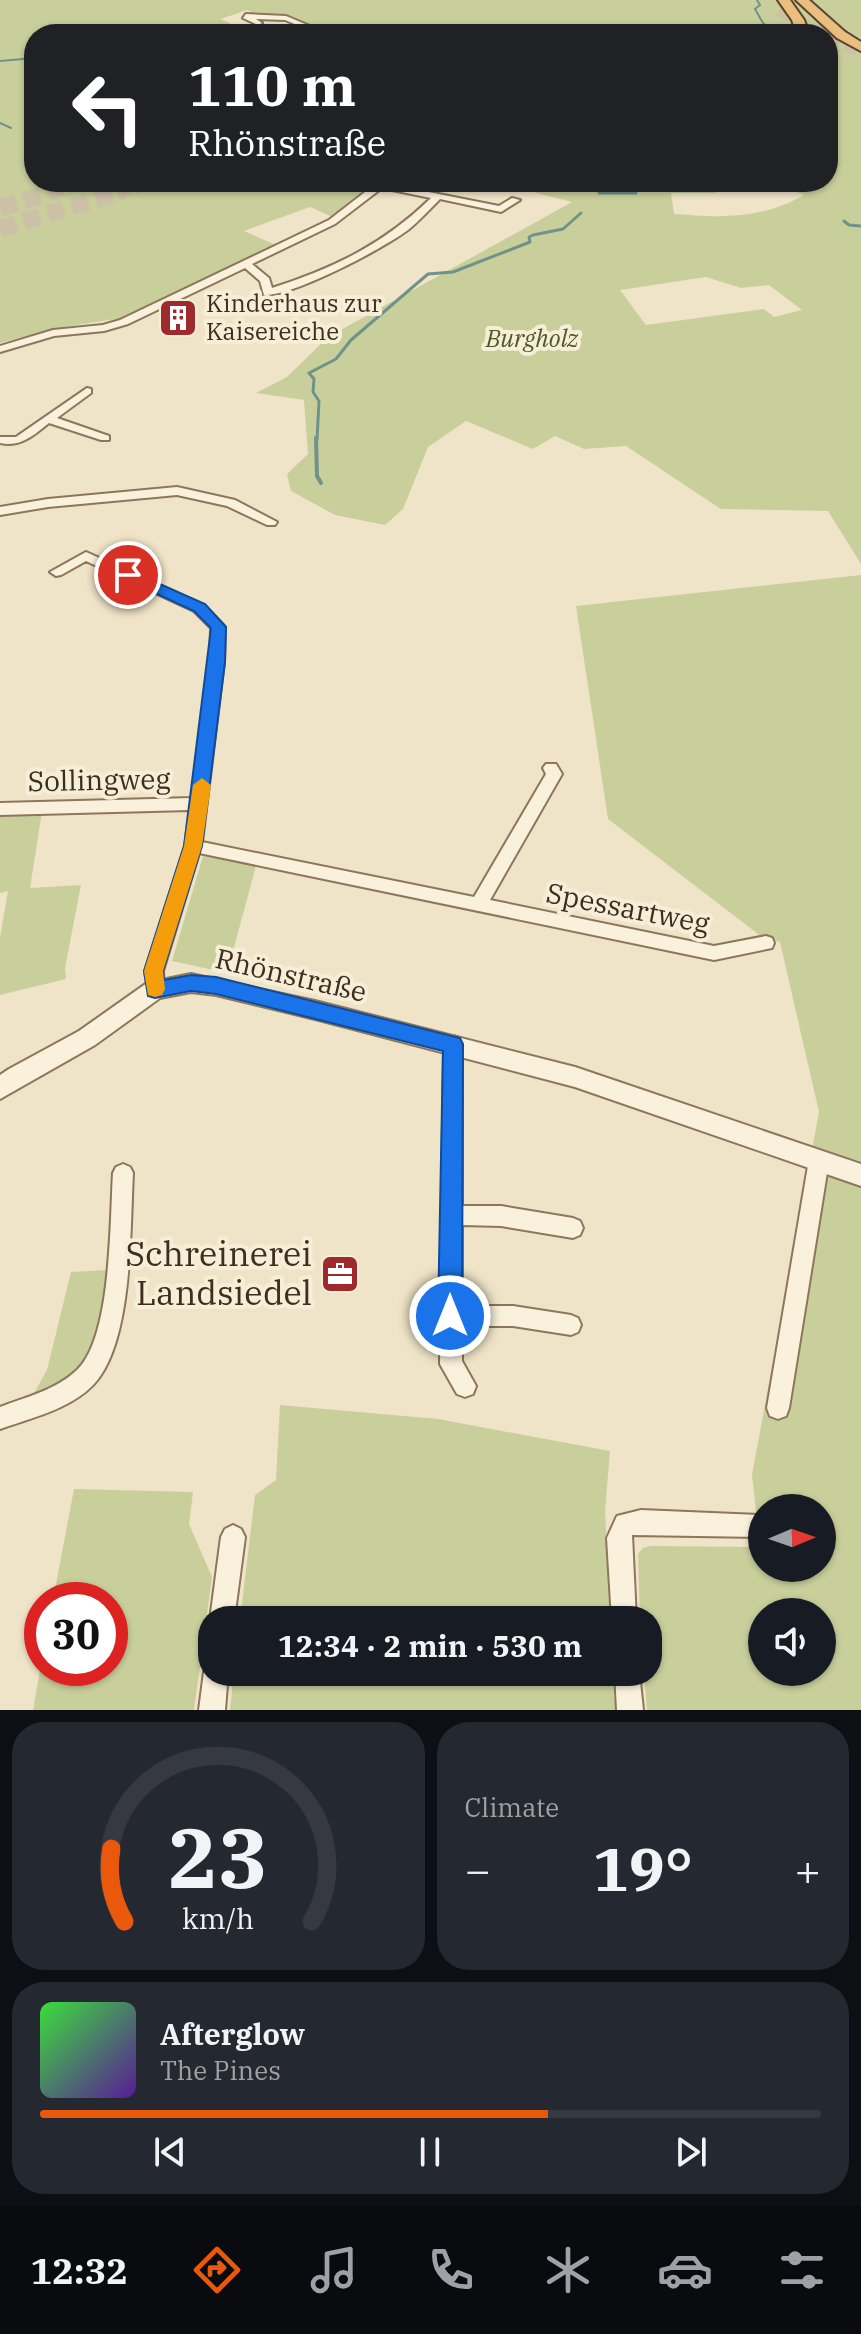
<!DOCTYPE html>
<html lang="en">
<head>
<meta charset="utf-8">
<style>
  body { margin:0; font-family:"IBM Plex Serif",serif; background:#242831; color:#f1f3f6; height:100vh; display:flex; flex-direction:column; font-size:30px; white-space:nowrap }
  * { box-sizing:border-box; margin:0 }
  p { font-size:26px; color:#9ea1a6 }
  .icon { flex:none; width:44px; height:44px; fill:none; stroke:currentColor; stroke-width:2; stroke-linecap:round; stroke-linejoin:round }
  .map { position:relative; height:1710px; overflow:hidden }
  .panel { display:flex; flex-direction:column; gap:12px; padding:12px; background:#0d0f14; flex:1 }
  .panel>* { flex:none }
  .hud { position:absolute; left:24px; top:24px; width:814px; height:168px; border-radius:32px; box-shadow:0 2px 6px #0004; background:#202124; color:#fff; overflow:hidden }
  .needle { width:52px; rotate:88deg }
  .tools { position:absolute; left:748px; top:1494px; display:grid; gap:16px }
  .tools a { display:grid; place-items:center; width:88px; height:88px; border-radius:50%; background:#171b24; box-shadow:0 2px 6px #0004; font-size:40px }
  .speed { position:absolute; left:24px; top:1582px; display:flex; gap:16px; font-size:40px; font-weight:700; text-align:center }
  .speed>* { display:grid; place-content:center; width:104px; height:104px; border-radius:50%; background:#171b24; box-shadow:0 2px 6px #0004; line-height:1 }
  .speed .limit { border:12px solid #d22; background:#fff; color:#111 }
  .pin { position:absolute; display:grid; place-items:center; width:68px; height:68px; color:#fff; margin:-34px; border:4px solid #fff; border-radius:50%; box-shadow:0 2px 8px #0007 }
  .me { position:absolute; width:88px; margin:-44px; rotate:0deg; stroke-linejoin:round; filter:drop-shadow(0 0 6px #0008) }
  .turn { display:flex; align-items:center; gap:28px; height:168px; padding:0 32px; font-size:36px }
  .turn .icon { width:104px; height:104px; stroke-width:2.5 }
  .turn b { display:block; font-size:56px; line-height:68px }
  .big { font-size:60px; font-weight:800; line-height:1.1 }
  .panel .widget { flex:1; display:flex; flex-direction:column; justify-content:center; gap:12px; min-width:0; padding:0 28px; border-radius:32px; background:#242831 }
  .panel .dial { align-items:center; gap:0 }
  .dial svg { height:208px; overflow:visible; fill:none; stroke:#363941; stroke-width:7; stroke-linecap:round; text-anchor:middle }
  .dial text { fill:#f1f3f6; stroke:none }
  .song { display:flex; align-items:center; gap:24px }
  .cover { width:96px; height:96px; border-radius:12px; background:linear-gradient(135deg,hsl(120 70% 55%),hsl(270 70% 35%)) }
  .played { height:8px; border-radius:4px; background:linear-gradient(90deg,#ea580c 65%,#363941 65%) }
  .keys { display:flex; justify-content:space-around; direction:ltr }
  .heat { display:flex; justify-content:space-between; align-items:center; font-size:44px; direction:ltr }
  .panel .tiles { flex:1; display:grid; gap:12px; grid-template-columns:1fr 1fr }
  .widget:last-child { grid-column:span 2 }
  .trip { position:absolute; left:198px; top:1606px; width:464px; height:80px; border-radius:32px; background:#171b24; box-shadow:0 2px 6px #0004; font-weight:800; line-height:80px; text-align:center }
  .tabs { display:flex; height:128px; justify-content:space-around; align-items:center; background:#090b0e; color:#9ea1a6 }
  .tabs .icon { width:56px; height:56px }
  .tabs .on { color:#ea580c }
  .tabs b { font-size:36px; color:#f1f3f6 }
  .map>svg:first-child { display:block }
  .green { fill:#c9cf9b; fill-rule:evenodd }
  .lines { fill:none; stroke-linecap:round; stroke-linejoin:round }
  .stream-far2 { stroke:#6f938a; stroke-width:2 }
  .stream-far1 { stroke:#6f938a; stroke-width:3 }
  .stream { stroke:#6f938a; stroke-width:4 }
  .trunk-tunnel-far1 { stroke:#ccc0a6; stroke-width:13; stroke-dasharray:13 6; stroke-linecap:butt }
  .trunk-tunnel { stroke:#ccc0a6; stroke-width:17; stroke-dasharray:17 8; stroke-linecap:butt }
  .minor-casing { stroke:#8d765c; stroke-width:4 }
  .tertiary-casing { stroke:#8d765c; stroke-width:4 }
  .trunk-casing { stroke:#5b4430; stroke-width:4 }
  .minor { fill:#faf1dc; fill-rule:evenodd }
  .tertiary { fill:#faf1dc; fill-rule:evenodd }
  .trunk { fill:#eabe7c; fill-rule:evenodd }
  .route { fill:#1a73e8; stroke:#114b97; stroke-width:2 }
  .slow { fill:#f59e0b }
  .labels { text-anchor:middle; stroke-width:8; stroke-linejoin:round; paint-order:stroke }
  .far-poi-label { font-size:24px; fill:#3d2e20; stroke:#f7eed8; text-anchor:start }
  .far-park-label { font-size:24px; font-style:italic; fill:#4d5a26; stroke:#f7eed8 }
  .street-label { font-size:28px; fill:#3d2e20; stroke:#f7eed8 }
  .near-poi-label { font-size:34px; fill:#3d2e20; stroke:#f7eed8; text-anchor:end }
</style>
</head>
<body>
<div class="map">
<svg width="861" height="1710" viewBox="0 0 861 1710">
  <rect width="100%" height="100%" fill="#f0e4c8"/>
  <path class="green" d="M0 0H861V564L828 511 721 509 626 446 584 449 555 436 533 449 466 421 428 447 403 509 385 525 335 515 291 491 287 474 308 454 304 400 256 393 287 377 328 337 572 202 494 182H744L716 187V193H671L674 214C722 218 762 219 804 195L770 182H828V34H323L280 14 264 18 247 10 221 19 252 34H34V182H378L335 218 310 207 244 231 276 245 122 318 57 328 0 343ZM706 277 741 288 769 285 802 310 774 317 764 309 646 325 620 290Z
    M861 575V1710H647L644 1672H648V1620H640L638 1554 643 1548 651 1546 760 1547 752 1475 819 1112 780 942 762 937 608 819 576 606ZM762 1508H822V1568H762ZM762 1612H822V1672H762Z
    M42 812 30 888 81 885 65 968 66 979 0 995V937L8 891 0 893V813Z
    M203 856 256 866 227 973 172 961Z
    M106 1270C100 1332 100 1370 34 1393L47 1370 71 1272Z
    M280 1405 438 1419 610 1451 605 1511 611 1620H240L255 1495 276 1480Z
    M74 1489 193 1492 189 1524 212 1577 194 1710H33L42 1659V1668H110V1600H53Z
    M234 1672H614L617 1710H230Z"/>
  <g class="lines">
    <path class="stream-far2" d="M757 0 760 5 755 9 763 23 777 34
      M0 61 34 58
      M0 123 11 128
      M640 182 641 189
      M821 187 823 182"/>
    <path class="stream-far1" d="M599 193H636
      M844 221 849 225 861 226
      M317 440 319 401 313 392 314 379 309 373 336 359 351 340 428 274 453 272 530 242 529 237 533 235 563 229 581 213"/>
    <path class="stream" d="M316 438 317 476 321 483"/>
    <path class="trunk-tunnel-far1" d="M779 10 821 34
      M828 37 861 51
      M50 193 84 182
      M117 193 151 182"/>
    <path class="trunk-tunnel" d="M0 208 56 191
      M0 229 123 191"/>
    <g class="minor-casing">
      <path id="minor" d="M246 14 286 16 329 34H319L285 20 256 19 262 23 258 25 243 18Z
        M378 182 499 206 512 198 520 200 501 212 440 199C429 210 419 221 408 230 382 249 294 296 264 295L260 281 245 268 128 324 104 331 54 336 0 352V346L53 330 103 325 120 320 329 220ZM382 188 431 198C384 244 334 268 272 288L269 278 252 264 335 224Z
        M87 388 91 389V393L57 418 109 436V440H101L49 423C34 435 20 448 0 443V437H16Z
        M177 487 235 500 277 522 275 525H267L227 506 177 495 48 507 0 515V507L48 499Z
        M86 552 204 605 225 627 224 662 202 842 474 897 546 774 543 768 546 764H556L562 774 490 900 714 946 766 936 772 938 774 943 772 948 714 960 199 853 163 971 164 990 161 995 155 997 149 995 145 971 185 846 190 810 0 815V803L192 798 210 662 211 628 194 611 86 561 61 575 56 576 50 572Z
        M453 1036 459 1038 462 1044V1206H501L573 1218 580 1221 583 1228 580 1235 573 1238 501 1226 462 1225V1306H513L571 1315 578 1318 581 1325 578 1332 571 1335 513 1326H462V1361L476 1386 473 1394 465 1397 457 1394 440 1364 444 1044 447 1038Z
        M819 1151 826 1154 829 1160 789 1408 786 1416 778 1419 770 1416 767 1408 809 1160 812 1154Z
        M123 1164 130 1167 133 1173C130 1228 133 1342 94 1384 71 1409 31 1418 0 1429V1407C26 1397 56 1390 77 1370 112 1337 110 1220 113 1173L116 1167Z
        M641 1510 759 1515 762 1517V1537L632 1535 636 1620H612L607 1538 617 1516Z
        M233 1525 241 1529 245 1537 234 1620H212V1625L210 1620 221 1537 225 1529Z
        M212 1661V1672H228L225 1710H199L204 1672 207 1663Z
        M615 1672H639L643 1710H617Z"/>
    </g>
    <g class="tertiary-casing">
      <path id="tertiary" d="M191 974 315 1001 575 1067 861 1164V1186L575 1087 315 1019 216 995 191 992 160 998 95 1045 0 1099V1075L9 1069 79 1031 147 983Z"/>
    </g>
    <g class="trunk-casing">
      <path id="trunk" d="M778 0H790L804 20 809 34H797L792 20Z
        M796 0H809L845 32 861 42V51L837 38Z"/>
    </g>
    <use href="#minor" class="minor"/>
    <use href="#tertiary" class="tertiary"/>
    <use href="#trunk" class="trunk"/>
  </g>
  <path class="route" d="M128 570 205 604 226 627 225 662 202 846 163 971 164 980 191 975 216 977 460 1038 463 1044 462 1316 459 1324 450 1327 442 1324 438 1316 443 1051 216 994 191 991 155 998 148 996 144 971 184 846 211 628 194 611 123 578 121 575Z"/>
  <path class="slow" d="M202 778 211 785 202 846 163 971 165 989 162 995 155 997 148 995 144 971 184 846 193 785Z"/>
  <defs>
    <g id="building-square" transform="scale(2)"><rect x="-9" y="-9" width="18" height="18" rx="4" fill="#9e2a2b" stroke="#f7eed8"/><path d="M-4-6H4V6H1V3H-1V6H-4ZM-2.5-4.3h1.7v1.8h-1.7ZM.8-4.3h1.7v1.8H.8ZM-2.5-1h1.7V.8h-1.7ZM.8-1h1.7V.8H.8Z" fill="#fff"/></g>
    <g id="office-square" transform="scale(2)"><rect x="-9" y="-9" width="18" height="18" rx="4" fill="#9e2a2b" stroke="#f7eed8"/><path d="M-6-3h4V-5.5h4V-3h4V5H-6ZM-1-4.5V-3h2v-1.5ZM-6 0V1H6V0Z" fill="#fff"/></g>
  </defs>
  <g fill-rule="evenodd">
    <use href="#building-square" x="178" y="318"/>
    <use href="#office-square" x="340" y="1274"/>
  </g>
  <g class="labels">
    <g class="far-poi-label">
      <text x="206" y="312">Kinderhaus zur<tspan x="206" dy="28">Kaisereiche</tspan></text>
    </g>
    <g class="far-park-label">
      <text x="532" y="347">Burgholz</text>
    </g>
    <g class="street-label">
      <text transform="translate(99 780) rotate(-1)" y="10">Sollingweg</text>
      <text transform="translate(628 908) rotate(11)" y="10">Spessartweg</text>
      <text transform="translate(291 975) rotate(13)" y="10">Rhönstraße</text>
    </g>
    <g class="near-poi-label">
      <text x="312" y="1266">Schreinerei<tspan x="312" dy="39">Landsiedel</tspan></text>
    </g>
  </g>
</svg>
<div class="tools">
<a><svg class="needle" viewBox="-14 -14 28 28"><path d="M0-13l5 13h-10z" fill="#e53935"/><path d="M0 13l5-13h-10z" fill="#9ea1a6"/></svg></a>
<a><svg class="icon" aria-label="sound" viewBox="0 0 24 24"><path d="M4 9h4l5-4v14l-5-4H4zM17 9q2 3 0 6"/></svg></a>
</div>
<div class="speed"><div class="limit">30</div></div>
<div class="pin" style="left:128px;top:575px;background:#d93025"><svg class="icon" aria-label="arrive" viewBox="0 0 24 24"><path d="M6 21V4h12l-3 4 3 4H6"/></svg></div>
<svg class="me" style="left:450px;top:1316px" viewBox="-20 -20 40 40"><circle r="17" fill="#1a73e8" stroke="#fff" stroke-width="3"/><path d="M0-11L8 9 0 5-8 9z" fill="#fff"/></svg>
<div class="trip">12:34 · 2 min · 530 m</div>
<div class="hud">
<div class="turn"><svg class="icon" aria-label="left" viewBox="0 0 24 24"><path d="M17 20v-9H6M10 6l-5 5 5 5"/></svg><div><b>110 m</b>Rhönstraße</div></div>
</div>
</div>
<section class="panel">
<div class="tiles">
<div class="widget dial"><svg viewBox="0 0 100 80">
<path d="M14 69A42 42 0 1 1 86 69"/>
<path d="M14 69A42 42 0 0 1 9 41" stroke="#ea580c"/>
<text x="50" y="56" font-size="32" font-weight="700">23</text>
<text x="50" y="72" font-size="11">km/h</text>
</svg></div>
<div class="widget"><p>Climate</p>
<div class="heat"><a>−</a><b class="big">19°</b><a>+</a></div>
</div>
<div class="widget">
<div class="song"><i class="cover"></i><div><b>Afterglow</b><p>The Pines</p></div></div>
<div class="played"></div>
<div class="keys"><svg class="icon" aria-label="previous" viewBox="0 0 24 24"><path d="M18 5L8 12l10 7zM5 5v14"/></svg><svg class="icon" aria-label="pause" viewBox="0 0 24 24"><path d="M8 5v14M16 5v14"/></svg><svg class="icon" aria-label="next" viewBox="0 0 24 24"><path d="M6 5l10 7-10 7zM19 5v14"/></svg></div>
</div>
</div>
</section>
<nav class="tabs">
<b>12:32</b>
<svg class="icon on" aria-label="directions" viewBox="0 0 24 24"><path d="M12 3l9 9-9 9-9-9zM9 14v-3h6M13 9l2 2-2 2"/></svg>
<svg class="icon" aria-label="music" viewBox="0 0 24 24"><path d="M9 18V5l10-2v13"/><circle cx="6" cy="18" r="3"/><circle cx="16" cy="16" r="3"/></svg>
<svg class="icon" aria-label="phone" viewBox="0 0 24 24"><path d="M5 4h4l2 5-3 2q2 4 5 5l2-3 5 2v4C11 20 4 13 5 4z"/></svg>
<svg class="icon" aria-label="climate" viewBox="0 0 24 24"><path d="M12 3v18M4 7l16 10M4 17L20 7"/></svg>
<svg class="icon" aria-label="car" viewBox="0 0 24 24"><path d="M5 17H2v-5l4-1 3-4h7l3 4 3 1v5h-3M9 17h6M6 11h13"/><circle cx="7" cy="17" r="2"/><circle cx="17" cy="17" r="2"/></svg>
<svg class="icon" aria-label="filters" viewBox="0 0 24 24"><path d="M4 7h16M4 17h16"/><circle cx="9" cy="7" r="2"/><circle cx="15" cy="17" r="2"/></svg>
</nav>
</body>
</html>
